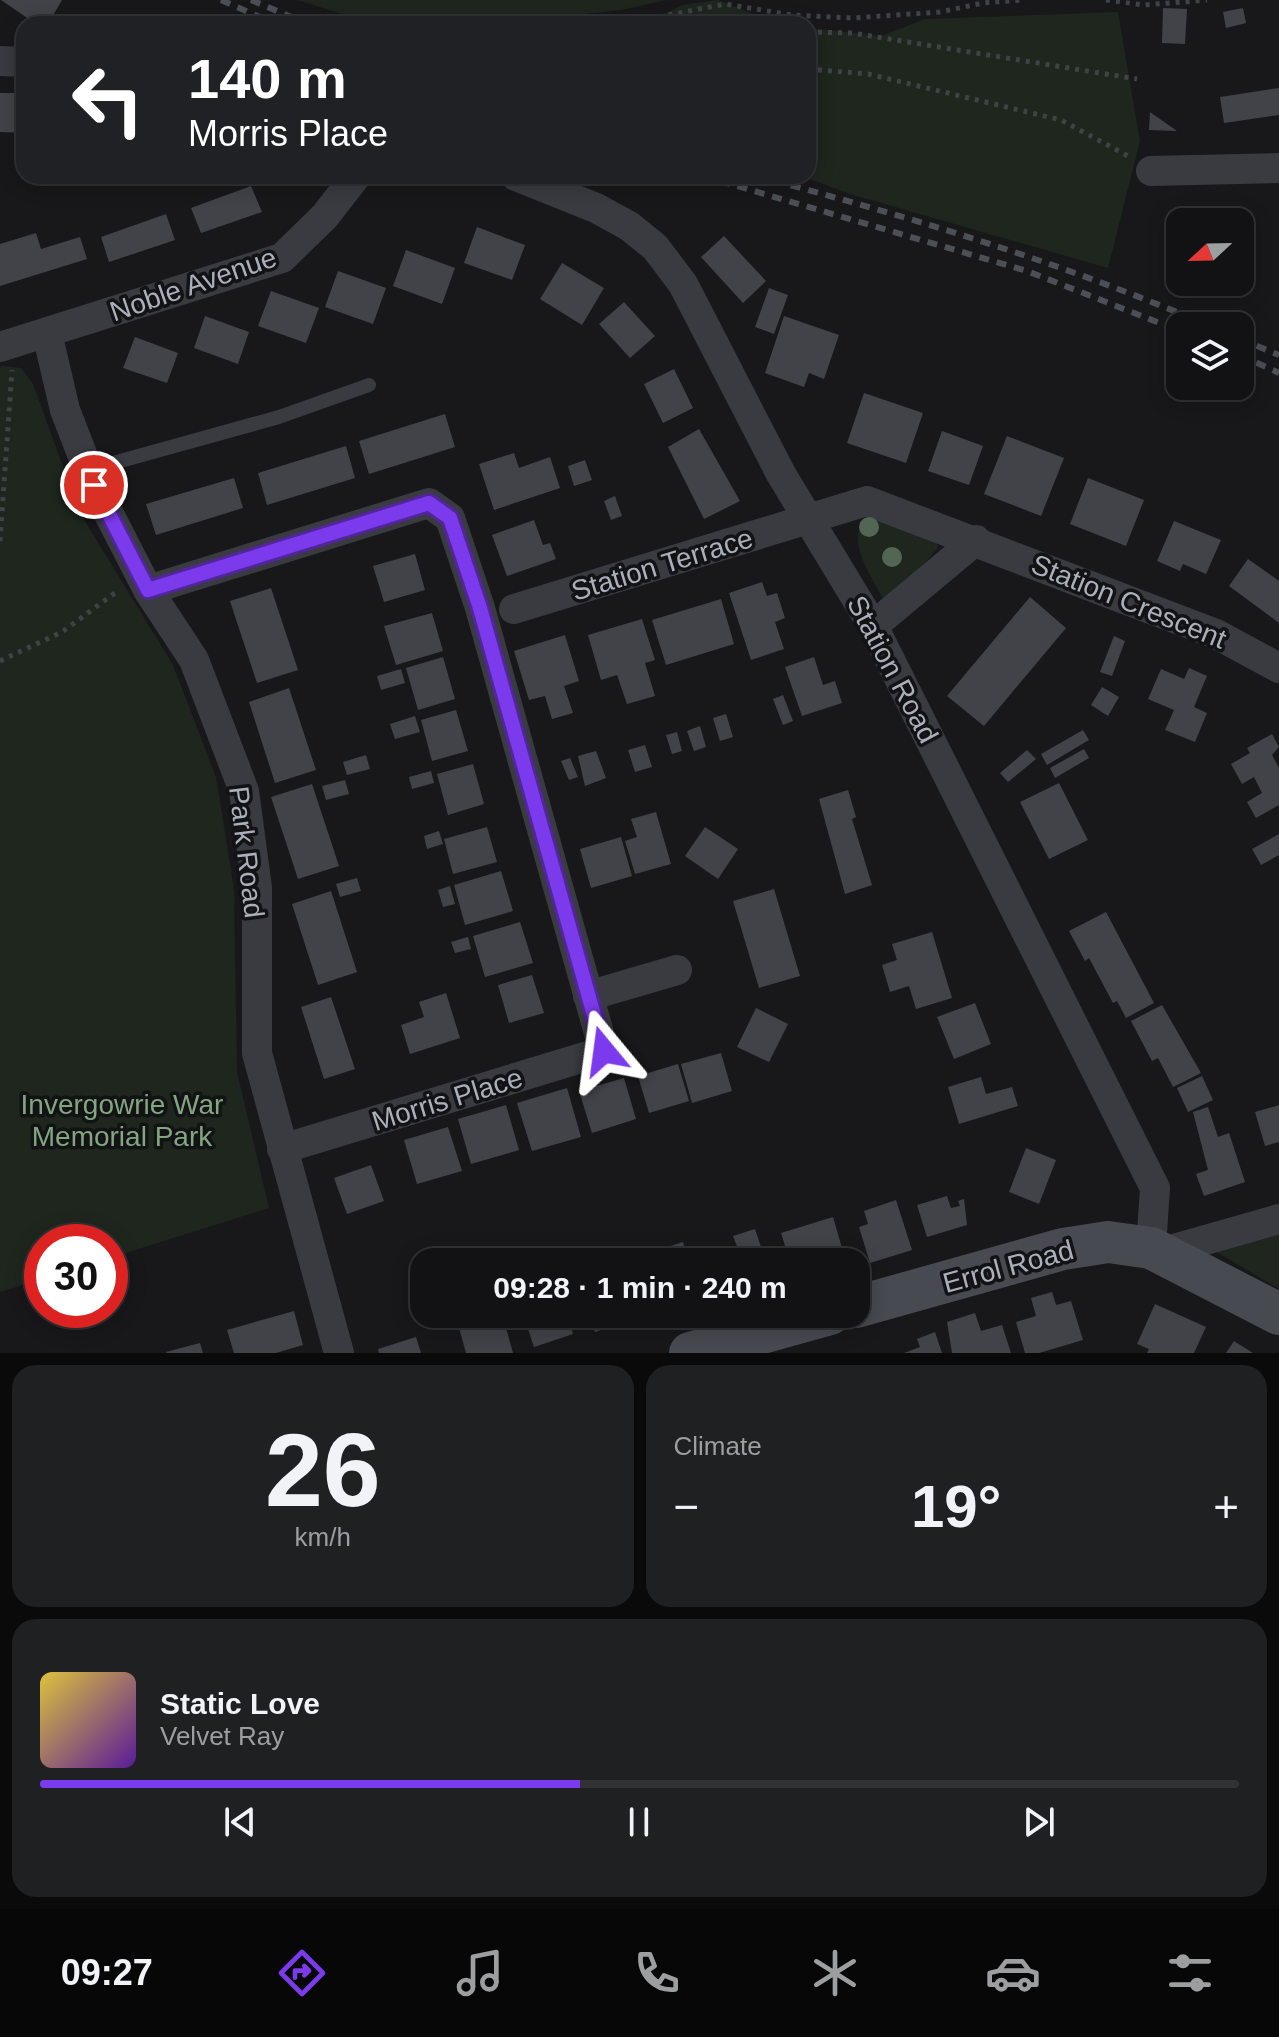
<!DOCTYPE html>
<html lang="en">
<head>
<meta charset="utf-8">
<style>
  body { margin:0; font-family:Arial,sans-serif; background:#1f2022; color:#f1f3f6; height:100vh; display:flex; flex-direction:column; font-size:30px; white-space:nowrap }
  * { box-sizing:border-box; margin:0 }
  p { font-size:26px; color:#9c9ea0 }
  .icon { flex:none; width:44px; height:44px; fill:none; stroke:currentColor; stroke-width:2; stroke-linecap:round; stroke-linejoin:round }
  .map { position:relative; height:1353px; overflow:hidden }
  .panel { display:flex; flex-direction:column; gap:12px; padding:12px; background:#0a0a0b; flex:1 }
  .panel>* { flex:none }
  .hud { position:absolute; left:16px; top:16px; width:800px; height:168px; border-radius:24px; box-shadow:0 4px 20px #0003,0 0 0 2px #313234; background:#202124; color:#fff; overflow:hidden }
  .needle { width:52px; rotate:248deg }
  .controls { position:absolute; left:1166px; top:208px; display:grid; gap:16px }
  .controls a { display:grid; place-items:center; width:88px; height:88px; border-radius:16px; background:#121214; box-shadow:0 4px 20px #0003,0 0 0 2px #313234; font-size:40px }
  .speed { position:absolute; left:24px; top:1224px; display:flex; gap:16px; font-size:40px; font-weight:700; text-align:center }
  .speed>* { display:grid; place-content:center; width:104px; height:104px; border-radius:50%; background:#121214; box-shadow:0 4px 20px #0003,0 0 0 2px #313234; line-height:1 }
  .speed .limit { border:12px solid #d22; background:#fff; color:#111 }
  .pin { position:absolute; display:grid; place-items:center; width:68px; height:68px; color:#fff; margin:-34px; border:4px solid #fff; border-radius:50%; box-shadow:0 2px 8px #0007 }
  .me { position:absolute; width:88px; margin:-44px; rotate:344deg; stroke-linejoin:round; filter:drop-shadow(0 0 6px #0008) }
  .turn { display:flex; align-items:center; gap:28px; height:168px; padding:0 40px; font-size:36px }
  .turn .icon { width:104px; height:104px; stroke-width:2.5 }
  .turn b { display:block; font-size:56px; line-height:68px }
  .big { font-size:60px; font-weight:800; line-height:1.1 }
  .panel .widget { flex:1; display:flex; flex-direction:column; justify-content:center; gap:12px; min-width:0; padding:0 28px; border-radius:24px; background:#1f2022 }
  .panel .dial { align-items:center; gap:0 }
  .dial b { font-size:104px; line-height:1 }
  .song { display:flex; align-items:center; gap:24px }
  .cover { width:96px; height:96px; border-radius:12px; background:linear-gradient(135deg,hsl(50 70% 55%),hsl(270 70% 35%)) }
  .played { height:8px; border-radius:4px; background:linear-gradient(90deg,#7c3aed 45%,#313234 45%) }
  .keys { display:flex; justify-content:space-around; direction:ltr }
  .heat { display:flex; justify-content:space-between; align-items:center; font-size:44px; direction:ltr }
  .panel .tiles { flex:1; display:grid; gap:12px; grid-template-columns:1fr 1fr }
  .widget:last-child { grid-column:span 2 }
  .trip { position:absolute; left:410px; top:1248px; width:460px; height:80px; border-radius:24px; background:#121214; box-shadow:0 4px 20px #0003,0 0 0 2px #313234; font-weight:800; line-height:80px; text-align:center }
  .dock { display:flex; height:128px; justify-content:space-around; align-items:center; background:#070708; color:#9c9ea0 }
  .dock .icon { width:56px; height:56px }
  .dock .current { color:#7c3aed }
  .dock b { font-size:36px; color:#f1f3f6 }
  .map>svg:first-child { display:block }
  .green { fill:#1e261e }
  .building { fill:#424348 }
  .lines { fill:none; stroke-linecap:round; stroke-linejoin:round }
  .path { stroke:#3f4247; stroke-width:5; stroke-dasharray:4 6; stroke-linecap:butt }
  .lane { stroke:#393b40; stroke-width:14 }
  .street { stroke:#393b40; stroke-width:30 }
  .secondary { stroke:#474a50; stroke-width:42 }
  .rail { stroke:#4c4f55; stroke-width:6; stroke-dasharray:10 8; stroke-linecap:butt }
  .tree { fill:#526653 }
  .route-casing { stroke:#51269a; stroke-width:20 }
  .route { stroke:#7c3aed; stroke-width:14 }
  .labels { text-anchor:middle; stroke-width:7; stroke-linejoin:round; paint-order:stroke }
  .street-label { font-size:28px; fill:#aab0bb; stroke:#131316 }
  .park-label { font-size:28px; fill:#81a680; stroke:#131316 }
</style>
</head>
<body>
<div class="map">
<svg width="1279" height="1353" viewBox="0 0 1279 1353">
  <rect width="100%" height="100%" fill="#18181b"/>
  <path class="green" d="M298 0H667L621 10 495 24H372Z
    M718 0 779 24H644L682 5Z
    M1118 12 1140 141 1108 268 850 194 802 176H808V28L881 36 925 19Z
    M3 366 21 368 33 384 80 513 173 665 216 777 234 889 237 1072 269 1208 110 1258V1242H42V1279L0 1292V367Z
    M880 518 938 542 937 549 899 593 883 599C872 576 834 525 880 518Z
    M1279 1230V1289L1215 1251Z"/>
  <path class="building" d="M1 0H62L48 24H36Z
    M1163 8 1187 9 1185 44 1162 43Z
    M1243 8 1246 23 1226 28 1223 12Z
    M1279 88V115L1224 123 1220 97Z
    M0 93H24V133L0 132Z
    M1150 112 1177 131 1149 130Z
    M251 186 262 212 201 233 191 208Z
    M166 214 175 240 109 262 101 237Z
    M477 227 525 245 512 280 464 263Z
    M36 233 41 249 80 237 87 259 0 286V244Z
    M724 236 766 281 743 303 701 257Z
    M406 250 455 268 442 304 393 286Z
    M562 263 604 288 582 325 540 299Z
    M338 271 386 288 373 324 325 307Z
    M769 288 788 295 774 334 755 327Z
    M271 291 319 308 306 343 258 326Z
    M624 302 655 336 630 358 599 324Z
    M205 316 249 332 238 364 194 348Z
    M784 316 839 335 824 379 809 373 804 387 765 373Z
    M135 337 178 353 167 383 123 368Z
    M674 369 693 408 663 423 644 384Z
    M864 393 923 413 906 463 847 443Z
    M445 414 455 447 369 474 359 441Z
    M699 429 740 501 704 519 668 447Z
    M942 431 983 446 969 485 928 471Z
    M1007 436 1064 458 1041 516 984 494Z
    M346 446 355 478 267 505 258 473Z
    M514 453 519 468 550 457 560 488 494 510 479 464Z
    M585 460 592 480 574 486 568 466Z
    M234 478 243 508 156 535 146 504Z
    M1088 478 1144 500 1126 546 1070 524Z
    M615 496 622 516 611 520 604 501Z
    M534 520 543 545 550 543 556 559 507 576 492 535Z
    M1174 521 1221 540 1206 574 1183 564 1180 571 1157 561Z
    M415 554 425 590 384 602 373 566Z
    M1248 559 1279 581V623L1229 586Z
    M762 582 767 596 777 593 785 618 775 622 784 649 751 660 729 593Z
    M271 588 298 670 257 683 230 601Z
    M1030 597 1066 628 984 726 947 696Z
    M721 599 734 644 666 665 652 620Z
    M432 613 443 651 396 665 384 626Z
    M642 619 655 660 645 663 655 696 627 704 617 675 601 680 588 635Z
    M565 635 579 681 564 686 573 713 552 719 545 696 529 700 514 651Z
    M1114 636 1125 641 1112 676 1100 672Z
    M443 657 455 699 418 710 406 668Z
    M814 657 823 685 835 681 842 703 802 716 785 667Z
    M1189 668 1207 676 1194 707 1207 713 1195 742 1165 730 1174 710 1148 699 1161 669 1184 679Z
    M401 669 405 683 381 690 377 676Z
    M1102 687 1119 697 1108 716 1091 705Z
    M289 688 316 770 275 783 249 702Z
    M783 695 793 721 783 725 773 699Z
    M456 710 468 751 432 761 421 720Z
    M726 714 733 737 720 741 713 718Z
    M415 716 420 732 395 739 390 724Z
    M700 726 706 747 694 751 687 731Z
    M1083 730 1089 740 1047 765 1041 754Z
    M677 732 682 751 672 754 666 735Z
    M1272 734 1279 747 1272 755 1279 768V805L1256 818 1247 802 1262 793 1254 777 1242 784 1231 764 1250 753 1247 748Z
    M645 745 652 767 635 772 628 750Z
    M1084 749 1089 758 1055 778 1050 768Z
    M1027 750 1036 759 1008 782 1000 773Z
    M596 751 606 778 585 786 578 756Z
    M366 755 370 769 347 775 343 762Z
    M570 758 578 777 569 780 561 761Z
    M473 764 484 804 448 815 437 774Z
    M431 771 434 783 412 789 409 777Z
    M345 780 349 794 326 800 322 786Z
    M1059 783 1088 840 1049 859 1020 802Z
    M312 784 339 866 298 879 271 797Z
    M848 790 856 817 852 819 872 885 845 894 819 799Z
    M656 812 671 864 635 874 625 841 637 837 631 819Z
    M487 827 497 862 453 874 444 839Z
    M705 827 738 849 718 879 685 856Z
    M439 831 443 844 427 849 424 836Z
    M1279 834V855L1261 865 1252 849Z
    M621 837 632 876 591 888 580 849Z
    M501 871 513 911 465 925 454 885Z
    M357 878 361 891 340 897 336 884Z
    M450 886 455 904 443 907 438 890Z
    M774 889 800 976 759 988 733 901Z
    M331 891 357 972 318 985 292 904Z
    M1106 912 1154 1003 1126 1018 1117 1001 1113 1003 1089 958 1085 961 1069 931Z
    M520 922 533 963 485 977 473 936Z
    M932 932 952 998 916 1009 909 986 890 992 882 965 897 960 892 944Z
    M468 937 471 949 455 953 451 942Z
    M532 975 544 1013 509 1023 498 985Z
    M446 993 460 1038 410 1054 401 1025 424 1017 419 1002Z
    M331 997 355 1069 324 1079 301 1007Z
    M975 1003 991 1044 954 1059 937 1017Z
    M1162 1005 1201 1073 1173 1087 1158 1058 1152 1061 1131 1021Z
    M756 1008 788 1024 769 1062 737 1047Z
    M721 1053 732 1091 692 1103 681 1064Z
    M678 1064 689 1101 649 1113 638 1076Z
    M1202 1076 1213 1100 1188 1112 1177 1088Z
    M981 1077 986 1094 1012 1087 1018 1106 959 1124 948 1087Z
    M624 1078 636 1119 592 1133 579 1091Z
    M567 1088 581 1137 532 1151 517 1103Z
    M506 1105 519 1150 471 1164 458 1119Z
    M1279 1105V1142L1265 1146 1255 1112Z
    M1208 1107 1218 1137 1229 1133 1245 1182 1204 1196 1196 1174 1208 1170 1193 1112Z
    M448 1127 462 1171 417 1184 404 1140Z
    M1026 1148 1056 1160 1039 1204 1009 1192Z
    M371 1165 384 1201 347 1214 334 1178Z
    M947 1196 951 1208 960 1206 958 1201 964 1199 967 1225 927 1237 917 1205Z
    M896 1200 912 1250 870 1263 859 1227 868 1224 864 1211Z
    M833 1217 842 1248 814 1256 816 1262H790L781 1233Z
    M755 1229 766 1262H720L718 1255 738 1249 733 1236Z
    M683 1242 689 1262H662L658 1250Z
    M1052 1292 1056 1305 1071 1301 1083 1340 1039 1353H1025L1016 1322 1036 1316 1031 1298Z
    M1155 1304 1206 1327 1194 1353H1147L1149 1349 1137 1344Z
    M294 1311 303 1345 276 1353H234L227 1330Z
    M975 1313 981 1331 1002 1325 1011 1353H952L947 1322Z
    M495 1314H502L513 1353H466L458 1324Z
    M523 1314H567L573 1334 534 1347Z
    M589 1314H637L638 1317 595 1332Z
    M935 1332 942 1353H904L920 1347 917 1339Z
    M416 1337 421 1353H379L378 1349Z
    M1234 1341 1253 1353H1226Z
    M200 1343 203 1353H167L166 1352Z"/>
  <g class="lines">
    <path class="path" d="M1106 0 1144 5 1207 0
      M643 24V20L725 4 792 15 853 18 940 12 983 3 1023 0
      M808 32 852 33 1137 79
      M808 69 868 74 1061 120 1128 156
      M0 541 12 370
      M0 661 62 632 119 590"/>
    <path class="lane" d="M88 470 279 417 369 385"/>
    <path class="street" d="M0 61 24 62
      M1151 171 1279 168
      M516 176 596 208 629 226 655 247 683 284 781 474 873 626 1155 1188 1151 1248
      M47 333 65 410 94 485 148 590 194 660 244 791 257 888V1053L339 1353
      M0 347 282 258 325 216 356 176
      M148 590 429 503 450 518 480 608 604 1051 282 1149
      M514 609 867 501 1216 634 1279 668
      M873 626 976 540
      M588 996 677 970
      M1160 1253 1279 1219"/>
    <path class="secondary" d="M856 1307 1063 1249 1108 1242 1151 1248 1279 1314
      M690 1353 830 1314"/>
    <path class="rail" d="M221 0 276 24
      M251 0 308 24
      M703 176 1027 271 1180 331
      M756 176C911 217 1063 263 1210 326
      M1240 339 1279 355
      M1240 355 1279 373"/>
  </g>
  <g class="tree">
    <circle cx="869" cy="527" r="10"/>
    <circle cx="892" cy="557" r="10"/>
  </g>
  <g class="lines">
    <g class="route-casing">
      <path id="route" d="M94 485 148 590 429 503 450 518 480 608 604 1051"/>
    </g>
    <use href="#route" class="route"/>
  </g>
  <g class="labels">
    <g class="street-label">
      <text transform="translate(193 284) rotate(-19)" y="10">Noble Avenue</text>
      <text transform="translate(662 564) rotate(-17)" y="10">Station Terrace</text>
      <text transform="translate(1129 601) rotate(22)" y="10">Station Crescent</text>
      <text transform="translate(893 669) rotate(62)" y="10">Station Road</text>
      <text transform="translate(247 852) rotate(83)" y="10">Park Road</text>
      <text transform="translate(447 1099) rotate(-17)" y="10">Morris Place</text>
      <text transform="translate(1008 1266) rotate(-15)" y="10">Errol Road</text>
    </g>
    <g class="park-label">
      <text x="122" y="1114">Invergowrie War<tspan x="122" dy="32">Memorial Park</tspan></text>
    </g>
  </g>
</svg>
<div class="controls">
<a><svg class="needle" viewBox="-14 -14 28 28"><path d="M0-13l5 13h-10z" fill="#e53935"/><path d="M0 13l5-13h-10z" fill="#9c9ea0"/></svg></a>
<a><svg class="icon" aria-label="layers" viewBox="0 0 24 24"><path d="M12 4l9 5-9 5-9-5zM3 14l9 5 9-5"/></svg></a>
</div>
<div class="speed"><div class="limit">30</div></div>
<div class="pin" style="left:94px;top:485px;background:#d93025"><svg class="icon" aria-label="arrive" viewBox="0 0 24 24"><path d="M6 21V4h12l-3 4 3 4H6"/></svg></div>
<svg class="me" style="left:604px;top:1051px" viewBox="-20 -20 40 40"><path d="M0-17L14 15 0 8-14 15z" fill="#7c3aed" stroke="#fff" stroke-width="4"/></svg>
<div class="trip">09:28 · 1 min · 240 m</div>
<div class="hud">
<div class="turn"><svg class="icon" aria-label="left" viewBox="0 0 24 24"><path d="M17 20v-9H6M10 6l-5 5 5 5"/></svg><div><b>140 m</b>Morris Place</div></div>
</div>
</div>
<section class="panel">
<div class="tiles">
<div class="widget dial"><b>26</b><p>km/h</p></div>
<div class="widget"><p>Climate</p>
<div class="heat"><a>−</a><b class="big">19°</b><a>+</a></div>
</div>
<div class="widget">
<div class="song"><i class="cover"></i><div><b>Static Love</b><p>Velvet Ray</p></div></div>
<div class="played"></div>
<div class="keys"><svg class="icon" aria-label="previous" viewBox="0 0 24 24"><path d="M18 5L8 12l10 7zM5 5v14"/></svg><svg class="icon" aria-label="pause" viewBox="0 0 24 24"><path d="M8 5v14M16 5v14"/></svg><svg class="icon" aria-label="next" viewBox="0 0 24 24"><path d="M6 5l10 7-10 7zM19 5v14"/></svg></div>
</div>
</div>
</section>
<nav class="dock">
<b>09:27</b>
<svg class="icon current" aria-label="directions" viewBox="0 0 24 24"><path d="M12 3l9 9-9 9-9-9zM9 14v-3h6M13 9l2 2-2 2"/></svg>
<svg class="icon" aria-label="music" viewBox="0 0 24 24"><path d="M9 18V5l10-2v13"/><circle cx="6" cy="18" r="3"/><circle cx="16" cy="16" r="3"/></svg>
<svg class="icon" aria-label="phone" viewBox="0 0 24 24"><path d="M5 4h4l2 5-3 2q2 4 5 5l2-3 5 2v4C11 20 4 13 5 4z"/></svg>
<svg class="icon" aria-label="climate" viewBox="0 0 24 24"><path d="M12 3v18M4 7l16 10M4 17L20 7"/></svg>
<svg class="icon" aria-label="car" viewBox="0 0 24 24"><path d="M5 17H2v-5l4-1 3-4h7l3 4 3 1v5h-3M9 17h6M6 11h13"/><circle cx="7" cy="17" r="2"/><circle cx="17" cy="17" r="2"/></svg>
<svg class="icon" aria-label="filters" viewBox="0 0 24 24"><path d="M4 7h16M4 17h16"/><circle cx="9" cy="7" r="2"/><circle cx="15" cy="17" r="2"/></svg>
</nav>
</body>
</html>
